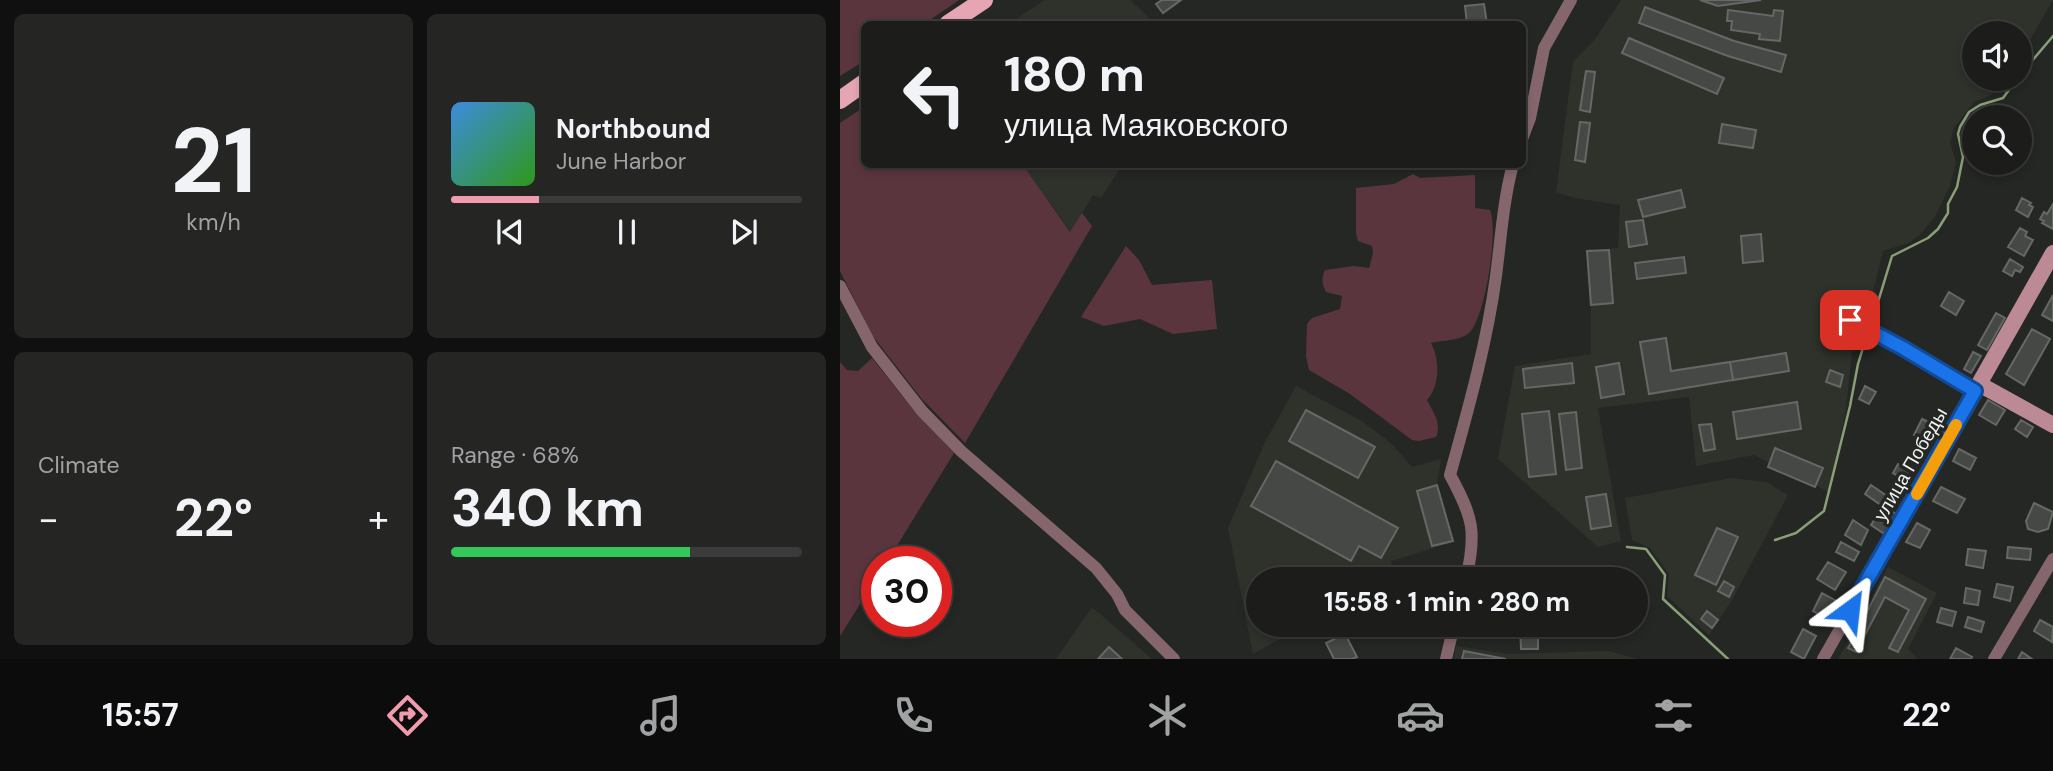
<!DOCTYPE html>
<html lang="en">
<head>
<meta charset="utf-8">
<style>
  body { margin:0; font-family:"DM Sans",sans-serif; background:#252624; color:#f1f3f6; height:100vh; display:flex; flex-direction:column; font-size:26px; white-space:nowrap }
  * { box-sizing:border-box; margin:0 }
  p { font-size:23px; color:#a0a2a3 }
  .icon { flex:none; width:38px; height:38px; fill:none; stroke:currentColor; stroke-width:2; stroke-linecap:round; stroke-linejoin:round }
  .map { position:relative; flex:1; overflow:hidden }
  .side { display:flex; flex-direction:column; gap:14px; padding:14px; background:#0f100f; width:840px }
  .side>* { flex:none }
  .banner { position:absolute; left:21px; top:21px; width:665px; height:147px; border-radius:10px; box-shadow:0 4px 10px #0003,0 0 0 2px #3a3b3a; background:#1c1d1b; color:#f1f3f6; overflow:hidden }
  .fabs { position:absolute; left:1122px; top:21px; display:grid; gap:14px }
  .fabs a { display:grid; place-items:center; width:70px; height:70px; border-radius:50%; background:#1c1d1b; box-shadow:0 4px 10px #0003,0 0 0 2px #3a3b3a; font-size:35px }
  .speed { position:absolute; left:21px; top:546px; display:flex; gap:14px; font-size:35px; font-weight:700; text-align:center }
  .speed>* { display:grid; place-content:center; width:91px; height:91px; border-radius:50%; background:#1c1d1b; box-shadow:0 4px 10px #0003,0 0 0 2px #3a3b3a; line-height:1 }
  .speed .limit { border:10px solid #d22; background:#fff; color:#111 }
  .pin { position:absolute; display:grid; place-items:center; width:60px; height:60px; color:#fff; margin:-30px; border-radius:14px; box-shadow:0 4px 10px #0006 }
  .me { position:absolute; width:77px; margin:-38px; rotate:30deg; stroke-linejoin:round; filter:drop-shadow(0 0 5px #0008) }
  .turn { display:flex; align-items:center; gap:24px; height:147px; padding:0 28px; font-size:32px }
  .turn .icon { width:91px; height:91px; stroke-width:2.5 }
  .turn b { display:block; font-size:49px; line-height:60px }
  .big { font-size:52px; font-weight:700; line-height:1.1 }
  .side .widget { flex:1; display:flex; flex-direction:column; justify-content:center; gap:10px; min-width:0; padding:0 24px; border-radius:10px; background:#252624 }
  .side .dial { align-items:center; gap:0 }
  .dial b { font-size:91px; line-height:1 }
  .song { display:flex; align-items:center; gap:21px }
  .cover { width:84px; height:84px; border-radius:10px; background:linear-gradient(135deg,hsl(210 70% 55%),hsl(110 70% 35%)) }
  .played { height:7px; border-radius:4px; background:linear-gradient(90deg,#f29aae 25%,#3a3b3a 25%) }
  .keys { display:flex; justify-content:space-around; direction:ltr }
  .heat { display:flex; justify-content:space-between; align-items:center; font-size:38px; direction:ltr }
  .charge { height:10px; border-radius:5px; background:linear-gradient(90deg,#34c759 68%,#3a3b3a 0) }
  .side .tiles { flex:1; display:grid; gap:14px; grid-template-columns:repeat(2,1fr) }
  .trip { position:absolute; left:406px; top:567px; width:402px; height:70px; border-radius:35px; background:#1c1d1b; box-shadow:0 4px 10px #0003,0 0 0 2px #3a3b3a; font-weight:700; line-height:70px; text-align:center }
  .dock { display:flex; height:112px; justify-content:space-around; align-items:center; background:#0b0c0b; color:#a0a2a3 }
  .dock .icon { width:49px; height:49px }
  .dock .selected { color:#f29aae }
  .dock b { font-size:32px; color:#f1f3f6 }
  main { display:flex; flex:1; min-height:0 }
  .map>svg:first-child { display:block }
  .built { fill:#2e322b }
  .green { fill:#5b353e }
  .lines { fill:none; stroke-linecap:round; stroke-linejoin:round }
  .stream { stroke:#899f76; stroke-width:2.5 }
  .building { fill:#464845; stroke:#666865; stroke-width:2 }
  .street { stroke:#85666c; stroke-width:12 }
  .secondary { stroke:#bc8a94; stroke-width:16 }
  .primary { stroke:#e6a5b3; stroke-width:18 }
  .route-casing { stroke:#114b97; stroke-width:18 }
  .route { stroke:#1a73e8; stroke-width:12 }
  .slow { stroke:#f59e0b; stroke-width:12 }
  .labels { text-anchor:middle; stroke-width:7; stroke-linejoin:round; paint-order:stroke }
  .street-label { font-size:19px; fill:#f3f4f2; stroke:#252724 }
</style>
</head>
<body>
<main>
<section class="side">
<div class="tiles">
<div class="widget dial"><b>21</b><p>km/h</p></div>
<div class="widget">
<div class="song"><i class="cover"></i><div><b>Northbound</b><p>June Harbor</p></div></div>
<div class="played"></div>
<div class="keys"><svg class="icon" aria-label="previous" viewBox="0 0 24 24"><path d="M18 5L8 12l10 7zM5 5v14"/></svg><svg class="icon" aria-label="pause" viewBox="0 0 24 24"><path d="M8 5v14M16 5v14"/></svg><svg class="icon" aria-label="next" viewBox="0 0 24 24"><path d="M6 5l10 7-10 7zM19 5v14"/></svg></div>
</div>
<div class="widget"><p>Climate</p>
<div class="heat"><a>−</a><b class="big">22°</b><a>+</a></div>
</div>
<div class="widget"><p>Range · 68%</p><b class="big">340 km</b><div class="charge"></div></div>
</div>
</section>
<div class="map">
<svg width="1213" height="659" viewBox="0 0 1213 659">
  <rect width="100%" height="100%" fill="#252724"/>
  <path class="built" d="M205 0H290L315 24H169Z
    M781 0H1213L1180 57V33H1134V79H1165L1150 96 1135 101 1114 128 1110 143 1116 162 1110 186 1095 216 1080 235 1069 243 1043 251 1031 301 998 299 1013 343 1006 409 989 492 914 455 856 466 849 397 758 408 781 541 758 547 658 459 675 366 751 354V305L747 251 778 248 780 205 735 198 716 192 733 62 755 39Z
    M183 165H282L261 198 253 195 231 232Z
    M456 386 522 421 553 445 572 467 601 459 597 484 613 542 551 561 553 576 548 579H418V625H466L413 654 388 528 425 442Z
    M891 478 926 482 948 495 892 600 869 635 827 596 829 574 810 548 792 540 785 498Z
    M1048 567 1097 593 1068 649 1078 659H998Z
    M252 607 312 659H216Z
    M616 646 669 654 769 651 797 659H614Z"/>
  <path class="green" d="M0 0H119L84 24H24V61L0 76Z
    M24 107V164L183 165 230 232 242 213 252 226 125 443 81 398 32 335 0 271V123Z
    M573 174 580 178 635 175V208L650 210C659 230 645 319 629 333 620 341 602 340 591 343 600 360 600 385 587 400 593 412 602 423 596 437L579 441 572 440 510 394 469 370 466 356 467 324 472 318 500 309 502 296 486 292C482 284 481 279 485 270L514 266 529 268 533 253 532 246 518 241 516 233V188L554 184Z
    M286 246 299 260 312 285 372 280 377 329 333 334 300 319 264 326 241 317Z
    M32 358 71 407 114 453 47 562H37V577L0 636V362L7 370 18 371Z"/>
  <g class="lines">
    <path class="stream" d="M1180 75 1213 36
      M1031 325 1052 256 1088 238 1098 229 1108 213V204L1117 187 1123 157 1118 134 1120 127 1129 112 1140 105 1163 98 1177 79
      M935 540 956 533 984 511 1010 406 1018 364 1027 335
      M787 547 806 549 825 575 823 599 888 659"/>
  </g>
  <path class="building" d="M322 0H341L323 13 316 4Z
    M860 0H921L878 6Z
    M644 4 647 24H627L625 6Z
    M805 7 894 41 946 55 941 72 888 56 799 23Z
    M888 10 933 16 934 10 943 11 940 41 919 39 920 34 891 30 892 21H887Z
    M789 38 884 78 877 94 782 53Z
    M746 71 755 72 750 112 740 110Z
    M740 122 750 123 745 162 735 160Z
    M882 124 916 130 913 148 879 143Z
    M841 190 845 207 803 217 798 200Z
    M1182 198 1191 203 1189 205 1193 207 1188 217 1176 210Z
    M1213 204V229L1202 223 1204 221 1200 219 1204 212 1207 214Z
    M803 220 807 244 789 247 786 222Z
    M1180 228 1187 232 1185 236 1193 240 1184 256 1168 247Z
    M921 234 923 261 903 263 901 236Z
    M769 250 773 303 751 305 747 251Z
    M844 257 846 273 797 279 795 263Z
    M1170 259 1183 267 1180 272 1175 270 1172 276 1163 271Z
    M1109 292 1124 301 1116 315 1101 306Z
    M1213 295V321L1202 315Z
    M1156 313 1165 318 1147 350 1138 345Z
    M1192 329 1210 339 1184 385 1166 374Z
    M826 338 831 371 890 362 893 380 809 394 800 342Z
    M1133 352 1141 356 1131 373 1124 369Z
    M946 353 949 371 893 380 890 362Z
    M732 363 734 383 685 388 683 369Z
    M779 363 784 394 761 398 756 367Z
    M990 370 1003 375 1000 387 986 382Z
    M1025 386 1036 392 1029 404 1019 399Z
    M1148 400 1165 410 1156 425 1139 415Z
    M957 402 961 429 897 439 893 412Z
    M466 410 535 447 518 478 449 441Z
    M709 411 716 474 689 477 682 414Z
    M736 412 742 468 726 470 719 414Z
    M1082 419 1095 425 1087 441 1074 435Z
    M1181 420 1193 427 1187 437 1175 429Z
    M871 424 875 449 864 451 859 425Z
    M935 448 983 468 975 487 928 467Z
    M1119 449 1136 458 1130 470 1113 461Z
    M436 461 558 528 541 558 519 546 511 561 411 506Z
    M1058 464 1072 472 1067 481 1053 473Z
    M597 485 613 541 592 546 577 491Z
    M1031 485 1047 496 1041 505 1025 494Z
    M1101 487 1125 499 1117 513 1093 501Z
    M766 494 771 526 751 529 746 497Z
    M1194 503 1213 512 1208 529 1198 532 1188 529 1186 521Z
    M1043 506 1058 515 1046 535 1031 525Z
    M1013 520 1028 530 1021 545 1005 535Z
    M1077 523 1090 530 1080 548 1066 542Z
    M877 528 898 537 876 585 855 575Z
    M1001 542 1019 552 1014 561 996 552Z
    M1168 547 1191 549 1190 560 1167 558Z
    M1128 549 1146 551 1143 568 1126 565Z
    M988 562 1006 572 995 590 977 579Z
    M559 573 573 579H556Z
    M1045 577 1086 599 1058 652 1049 648 1069 610 1045 597 1016 652 1008 648Z
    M884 581 894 587 889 597 878 591Z
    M1157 584 1173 587 1170 601 1154 597Z
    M1126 588 1140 591 1138 605 1124 603Z
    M982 593 998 602 989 620 973 611Z
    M1101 608 1116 612 1112 626 1097 622Z
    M867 611 878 620 872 628 861 619Z
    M1128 617 1144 622 1141 632 1125 627Z
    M1200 620 1213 627 1212 642 1194 631Z
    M680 625H698V649H681Z
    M963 629 976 636 964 659 951 652Z
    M505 634 517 657 512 659H494L486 643Z
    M269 647 282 659H258Z
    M1116 648 1132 657 1131 659H1110Z
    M624 651 666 659H622Z
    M1182 652 1192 659H1178Z"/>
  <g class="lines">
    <path class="street" d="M682 139 690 118 704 48 731 0
      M0 286 32 347 82 411 121 451 256 568 277 594 285 610 334 659
      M1010 320 1063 348 1135 391
      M626 579C637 532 633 517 610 475 628 410 647 343 656 276 661 238 663 202 673 164
      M606 659 614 625
      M983 659 1139 384
      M1154 659 1213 559"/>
    <path class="secondary" d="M1213 253 1139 384 1213 425"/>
    <path class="primary" d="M108 24 144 0
      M0 100 24 83"/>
  </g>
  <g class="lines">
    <g class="route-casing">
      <path id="route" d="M1010 320 1063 348 1135 391 1010 610"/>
    </g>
    <use href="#route" class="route"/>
    <path class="slow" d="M1077 494 1116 425"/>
  </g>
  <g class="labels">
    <g class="street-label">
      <text transform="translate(1070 464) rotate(-60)" y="7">улица Победы</text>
    </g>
  </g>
</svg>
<div class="fabs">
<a><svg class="icon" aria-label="sound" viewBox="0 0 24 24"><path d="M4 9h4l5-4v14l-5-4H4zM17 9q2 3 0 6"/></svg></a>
<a><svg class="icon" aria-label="search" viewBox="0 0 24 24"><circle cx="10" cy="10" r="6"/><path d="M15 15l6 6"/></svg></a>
</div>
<div class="speed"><div class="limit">30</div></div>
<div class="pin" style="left:1010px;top:320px;background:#d93025"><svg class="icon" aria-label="arrive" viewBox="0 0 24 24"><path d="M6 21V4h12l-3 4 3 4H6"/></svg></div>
<svg class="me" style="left:1010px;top:610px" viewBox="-20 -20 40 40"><path d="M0-17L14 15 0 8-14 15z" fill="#1a73e8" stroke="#fff" stroke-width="4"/></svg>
<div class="trip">15:58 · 1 min · 280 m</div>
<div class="banner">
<div class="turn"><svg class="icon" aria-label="left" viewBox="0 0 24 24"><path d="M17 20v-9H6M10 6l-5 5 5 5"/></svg><div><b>180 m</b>улица Маяковского</div></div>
</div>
</div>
</main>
<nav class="dock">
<b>15:57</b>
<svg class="icon selected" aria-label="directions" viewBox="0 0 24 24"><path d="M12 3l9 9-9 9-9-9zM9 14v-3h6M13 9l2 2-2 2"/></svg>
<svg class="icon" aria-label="music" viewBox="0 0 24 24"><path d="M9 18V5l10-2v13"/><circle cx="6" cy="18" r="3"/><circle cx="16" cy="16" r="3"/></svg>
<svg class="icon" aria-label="phone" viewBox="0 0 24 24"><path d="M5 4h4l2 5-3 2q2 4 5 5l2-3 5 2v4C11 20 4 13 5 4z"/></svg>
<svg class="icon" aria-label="climate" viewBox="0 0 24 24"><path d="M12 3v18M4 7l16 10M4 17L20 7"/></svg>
<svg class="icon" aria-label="car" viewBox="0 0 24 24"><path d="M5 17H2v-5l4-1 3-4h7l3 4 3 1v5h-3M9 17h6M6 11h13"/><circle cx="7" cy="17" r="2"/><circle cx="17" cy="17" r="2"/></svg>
<svg class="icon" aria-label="filters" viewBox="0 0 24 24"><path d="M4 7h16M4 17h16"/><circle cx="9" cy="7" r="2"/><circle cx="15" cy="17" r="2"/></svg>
<b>22°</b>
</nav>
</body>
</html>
